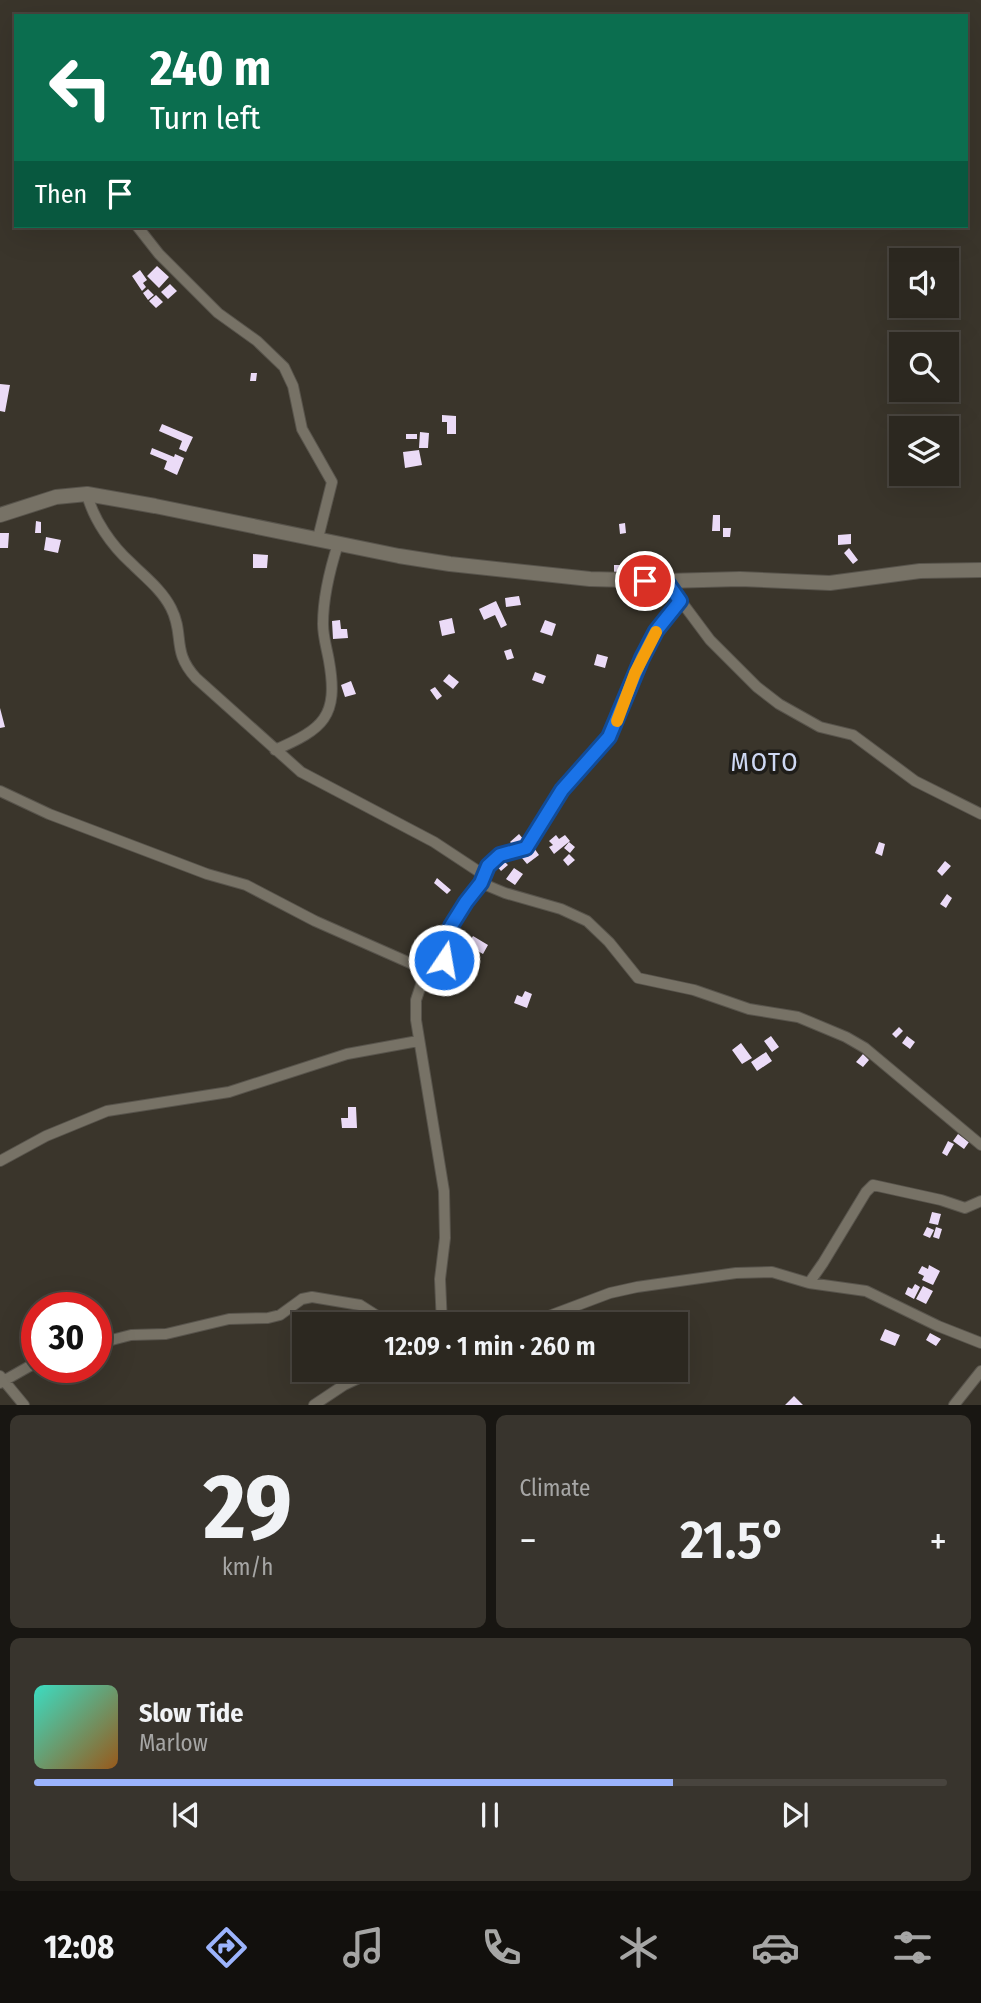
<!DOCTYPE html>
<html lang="en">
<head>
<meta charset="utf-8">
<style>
  body { margin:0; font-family:"Fira Sans Condensed",sans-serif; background:#38342d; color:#f1f3f6; height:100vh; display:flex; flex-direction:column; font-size:26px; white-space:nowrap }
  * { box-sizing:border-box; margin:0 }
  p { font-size:23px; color:#a6a6a5 }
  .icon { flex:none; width:38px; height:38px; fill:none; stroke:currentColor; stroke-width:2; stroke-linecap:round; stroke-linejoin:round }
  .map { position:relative; height:1405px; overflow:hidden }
  .details { display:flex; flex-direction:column; gap:10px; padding:10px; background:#181612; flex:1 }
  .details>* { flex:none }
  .banner { position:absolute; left:14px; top:14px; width:954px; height:214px; border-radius:0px; box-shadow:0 7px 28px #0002,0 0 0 2px #48443e; background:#0b6e4f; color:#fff; overflow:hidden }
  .controls { position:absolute; left:889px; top:248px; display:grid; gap:14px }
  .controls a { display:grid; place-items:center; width:70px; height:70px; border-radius:0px; background:#2c2820; box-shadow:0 7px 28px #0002,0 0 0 2px #48443e; font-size:35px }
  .speed { position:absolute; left:21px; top:1292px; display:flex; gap:14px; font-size:35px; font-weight:700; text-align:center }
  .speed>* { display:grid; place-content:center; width:91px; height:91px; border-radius:50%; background:#2c2820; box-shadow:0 7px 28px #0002,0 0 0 2px #48443e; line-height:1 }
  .speed .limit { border:10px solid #d22; background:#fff; color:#111 }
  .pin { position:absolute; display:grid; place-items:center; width:60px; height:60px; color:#fff; margin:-30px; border:4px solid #fff; border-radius:50%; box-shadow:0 2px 7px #0007 }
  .me { position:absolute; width:77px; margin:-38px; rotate:12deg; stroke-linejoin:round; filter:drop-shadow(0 0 5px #0008) }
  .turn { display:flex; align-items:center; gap:24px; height:147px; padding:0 21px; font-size:32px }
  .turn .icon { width:91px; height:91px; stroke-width:2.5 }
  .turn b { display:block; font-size:49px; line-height:60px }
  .then { display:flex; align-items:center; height:66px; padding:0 21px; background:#0003; gap:14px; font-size:26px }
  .big { font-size:52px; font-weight:600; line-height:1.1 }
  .details .widget { flex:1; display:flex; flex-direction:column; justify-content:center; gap:10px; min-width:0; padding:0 24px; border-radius:10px; background:#38342d }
  .details .dial { align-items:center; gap:0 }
  .dial b { font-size:91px; line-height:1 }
  .song { display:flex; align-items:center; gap:21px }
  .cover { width:84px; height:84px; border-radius:10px; background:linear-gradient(135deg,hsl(170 70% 55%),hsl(30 70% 35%)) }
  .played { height:7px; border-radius:4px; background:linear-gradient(90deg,#9cb4fd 70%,#48443e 70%) }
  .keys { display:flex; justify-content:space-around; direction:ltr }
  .heat { display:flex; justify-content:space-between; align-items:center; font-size:38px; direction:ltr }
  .details .tiles { flex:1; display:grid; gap:10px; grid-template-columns:1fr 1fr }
  .widget:last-child { grid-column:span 2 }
  .trip { position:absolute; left:292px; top:1312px; width:396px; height:70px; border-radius:0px; background:#2c2820; box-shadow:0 7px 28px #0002,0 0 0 2px #48443e; font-weight:600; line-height:70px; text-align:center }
  .tab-bar { display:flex; height:112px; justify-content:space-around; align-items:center; background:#12100d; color:#a6a6a5 }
  .tab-bar .icon { width:49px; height:49px }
  .tab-bar .active { color:#9cb4fd }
  .tab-bar b { font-size:32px; color:#f1f3f6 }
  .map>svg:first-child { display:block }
  .building { fill:#ebdbf7 }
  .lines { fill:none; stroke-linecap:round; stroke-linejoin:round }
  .minor-casing { stroke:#58544c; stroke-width:12 }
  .tertiary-casing { stroke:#58544c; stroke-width:16 }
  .minor { stroke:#777266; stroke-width:10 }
  .tertiary { stroke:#777266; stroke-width:14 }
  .route-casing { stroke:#114b97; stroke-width:18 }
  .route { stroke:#1a73e8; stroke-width:12 }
  .slow { stroke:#f59e0b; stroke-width:12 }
  .labels { text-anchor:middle; stroke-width:7; stroke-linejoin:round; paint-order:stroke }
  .quarter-label { font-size:26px; letter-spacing:2px; fill:#ced8f4; stroke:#1f1d19 }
</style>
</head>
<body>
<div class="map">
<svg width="981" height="1405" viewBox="0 0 981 1405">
  <rect width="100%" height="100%" fill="#3a352b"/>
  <path class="building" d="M157 266 169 277 159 288 147 276Z
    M140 270 147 280 143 283 146 287 142 291 132 276Z
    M170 284 177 291 168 299 161 292Z
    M148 289 154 295 148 300 143 293Z
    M156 295 163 302 156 308 149 301Z
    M251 373H257L256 381H250Z
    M0 384 10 385 5 412 0 411Z
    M442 415 456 416V434H447V422H442Z
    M162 424 193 437 186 452 179 449 182 441 159 431Z
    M420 432 429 433 428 448H419Z
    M406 434H417V439H406Z
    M152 448 174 457 175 454 184 458 177 475 164 469 167 461 150 454Z
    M419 450 422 465 405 468 403 452Z
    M713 515H720V531H712Z
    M36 521 41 522V533H35Z
    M625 523 626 533 620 534 619 524Z
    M723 528H731L730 537H723Z
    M0 533H9L8 548H0Z
    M851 534V544L838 545V535Z
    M46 537 61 540 58 553 44 550Z
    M849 548 858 560 853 564 844 553Z
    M253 554 268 555 267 568H253Z
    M614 565H625L624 575 614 574Z
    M519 596 521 605 506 607 505 598Z
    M496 601 507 625 501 628 495 615 484 620 479 609Z
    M452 618 455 633 442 636 439 621Z
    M340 620 341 629H347L348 638 333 639 332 621Z
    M545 620 556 624 552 636 540 632Z
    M511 649 514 658 507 660 504 651Z
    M597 654 608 657 605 668 594 665Z
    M535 672 546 676 543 684 532 680Z
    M449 674 459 682 453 689 443 681Z
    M351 681 356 694 345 697 341 685Z
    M435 687 442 696 437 700 430 690Z
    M0 708 5 727 0 728Z
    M519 834 524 840 516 848 510 842Z
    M556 835 559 839 565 835 570 841 554 854 549 847 553 845 549 841Z
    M569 842 575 847 570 853 564 848Z
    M879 842 885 844 882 856 875 853Z
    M534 848 539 855 527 864 522 858Z
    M569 854 575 860 568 866 563 860Z
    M503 860 508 865 501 871 496 865Z
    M945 861 951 866 942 876 937 871Z
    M514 868 523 874 515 885 506 879Z
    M437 878 451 890 447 894 434 883Z
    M947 894 952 898 946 908 940 904Z
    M473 936 488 945 483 954 467 945Z
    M525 991 532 994 527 1008 514 1003 517 995 522 997Z
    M899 1027 903 1031 896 1038 892 1034Z
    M771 1036 779 1047 772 1052 764 1041Z
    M907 1036 915 1042 910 1049 902 1043Z
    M741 1043 752 1058 742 1064 732 1050Z
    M766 1052 772 1061 757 1071 751 1062Z
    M863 1054 869 1060 863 1067 856 1062Z
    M348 1107H356L357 1128H342L341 1118H348Z
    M958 1134 969 1142 964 1149 953 1141Z
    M948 1141 954 1144 947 1156 942 1153Z
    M932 1212 941 1214 938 1225 929 1223Z
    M927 1227 934 1230 930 1238 923 1235Z
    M936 1227 942 1229 939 1239 933 1237Z
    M929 1265 940 1271 933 1285 922 1280 924 1276 918 1273 922 1266 928 1269Z
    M915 1284 920 1287 914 1299 905 1294 908 1287 912 1289Z
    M923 1286 933 1291 926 1304 916 1299Z
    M885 1329 900 1335 895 1346 880 1340Z
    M930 1333 941 1339 936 1346 926 1340Z
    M794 1396 803 1405H785Z"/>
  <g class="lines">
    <g class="minor-casing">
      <path id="minor" d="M137 226 159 254 218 313 257 341 284 367 293 386 302 429 332 482 318 538
        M87 494C93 519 112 546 131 563 145 577 162 590 171 608 185 635 171 651 196 678L301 772 434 842 484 875
        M666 581 710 640 757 687 779 704 820 727 853 735 915 781 981 814
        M275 750C323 729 339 717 329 661 327 649 323 637 323 624 323 597 330 569 338 544
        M0 791 49 814 207 874 246 885 315 921 426 970
        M481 883 505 893 561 909 587 921 609 942 638 978 694 990 749 1009 798 1017 846 1037 865 1048 981 1145
        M0 1161 46 1136 107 1111 229 1092 347 1054 418 1041
        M809 1283 823 1263 866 1192 873 1185 941 1200 965 1208 981 1201
        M442 1325 440 1279 445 1238 444 1191 416 1020V1000L426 970 440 968 451 926 466 902 481 883 488 866 500 855 526 848 562 790 609 737 642 658 656 631 680 601
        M525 1325 610 1293 637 1287 736 1273 772 1272 809 1283 866 1291 938 1326 981 1343
        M96 1344 131 1335 166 1334 229 1319 268 1318 280 1315 302 1299 312 1297 360 1305 382 1319 401 1325
        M0 1376 24 1405
        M0 1383 37 1362
        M314 1405 344 1385 376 1370
        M954 1405 981 1371"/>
    </g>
    <g class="tertiary-casing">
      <path id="tertiary" d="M0 515 56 497 87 494 155 506 399 556 450 564 590 579 666 581 740 579 830 583 920 571 981 570"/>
    </g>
    <use href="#minor" class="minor"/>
    <use href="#tertiary" class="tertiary"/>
  </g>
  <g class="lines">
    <g class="route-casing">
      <path id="route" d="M444 960 451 926 466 902 481 883 488 866 500 855 526 848 562 790 609 737 642 658 656 631 680 601 666 581H645"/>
    </g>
    <use href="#route" class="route"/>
    <path class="slow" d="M617 721 635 673 656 632"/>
  </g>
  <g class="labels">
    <g class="quarter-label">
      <text x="765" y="771">MOTO</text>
    </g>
  </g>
</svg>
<div class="controls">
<a><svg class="icon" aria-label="sound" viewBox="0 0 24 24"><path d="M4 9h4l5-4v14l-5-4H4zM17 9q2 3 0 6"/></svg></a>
<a><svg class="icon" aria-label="search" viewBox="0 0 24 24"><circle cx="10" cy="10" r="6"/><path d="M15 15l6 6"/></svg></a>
<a><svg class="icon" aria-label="layers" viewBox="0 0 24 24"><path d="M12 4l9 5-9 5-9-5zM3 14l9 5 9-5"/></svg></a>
</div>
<div class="speed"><div class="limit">30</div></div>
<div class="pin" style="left:645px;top:581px;background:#d93025"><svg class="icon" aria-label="arrive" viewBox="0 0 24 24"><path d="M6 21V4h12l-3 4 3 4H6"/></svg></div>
<svg class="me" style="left:444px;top:960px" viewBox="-20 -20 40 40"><circle r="17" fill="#1a73e8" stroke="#fff" stroke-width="3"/><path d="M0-11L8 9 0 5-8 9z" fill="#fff"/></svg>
<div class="trip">12:09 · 1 min · 260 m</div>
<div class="banner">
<div class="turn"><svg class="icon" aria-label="left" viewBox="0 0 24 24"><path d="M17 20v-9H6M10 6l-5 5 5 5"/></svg><div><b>240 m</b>Turn left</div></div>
<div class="then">Then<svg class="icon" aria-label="arrive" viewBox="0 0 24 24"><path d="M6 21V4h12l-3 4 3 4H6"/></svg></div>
</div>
</div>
<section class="details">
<div class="tiles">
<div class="widget dial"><b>29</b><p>km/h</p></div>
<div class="widget"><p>Climate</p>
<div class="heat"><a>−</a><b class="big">21.5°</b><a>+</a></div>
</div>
<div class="widget">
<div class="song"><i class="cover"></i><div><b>Slow Tide</b><p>Marlow</p></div></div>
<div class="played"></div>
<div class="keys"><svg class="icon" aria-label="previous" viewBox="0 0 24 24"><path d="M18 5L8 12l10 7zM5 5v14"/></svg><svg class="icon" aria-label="pause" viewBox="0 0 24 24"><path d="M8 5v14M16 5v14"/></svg><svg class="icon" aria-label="next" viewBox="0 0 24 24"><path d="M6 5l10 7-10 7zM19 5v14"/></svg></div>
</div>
</div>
</section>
<nav class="tab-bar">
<b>12:08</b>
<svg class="icon active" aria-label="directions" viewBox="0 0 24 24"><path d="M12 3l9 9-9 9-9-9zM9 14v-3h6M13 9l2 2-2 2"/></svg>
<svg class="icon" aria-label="music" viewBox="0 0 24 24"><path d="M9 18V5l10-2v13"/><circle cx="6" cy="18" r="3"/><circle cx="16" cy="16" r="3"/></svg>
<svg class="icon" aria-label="phone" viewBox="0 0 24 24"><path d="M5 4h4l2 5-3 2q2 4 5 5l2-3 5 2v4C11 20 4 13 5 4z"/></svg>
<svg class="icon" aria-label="climate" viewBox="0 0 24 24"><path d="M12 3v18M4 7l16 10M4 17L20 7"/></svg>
<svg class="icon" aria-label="car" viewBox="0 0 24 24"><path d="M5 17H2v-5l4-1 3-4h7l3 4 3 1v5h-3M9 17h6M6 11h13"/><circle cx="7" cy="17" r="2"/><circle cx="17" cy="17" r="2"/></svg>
<svg class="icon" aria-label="filters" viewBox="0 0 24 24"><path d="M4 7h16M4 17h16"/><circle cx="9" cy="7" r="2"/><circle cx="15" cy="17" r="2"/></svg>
</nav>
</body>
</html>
